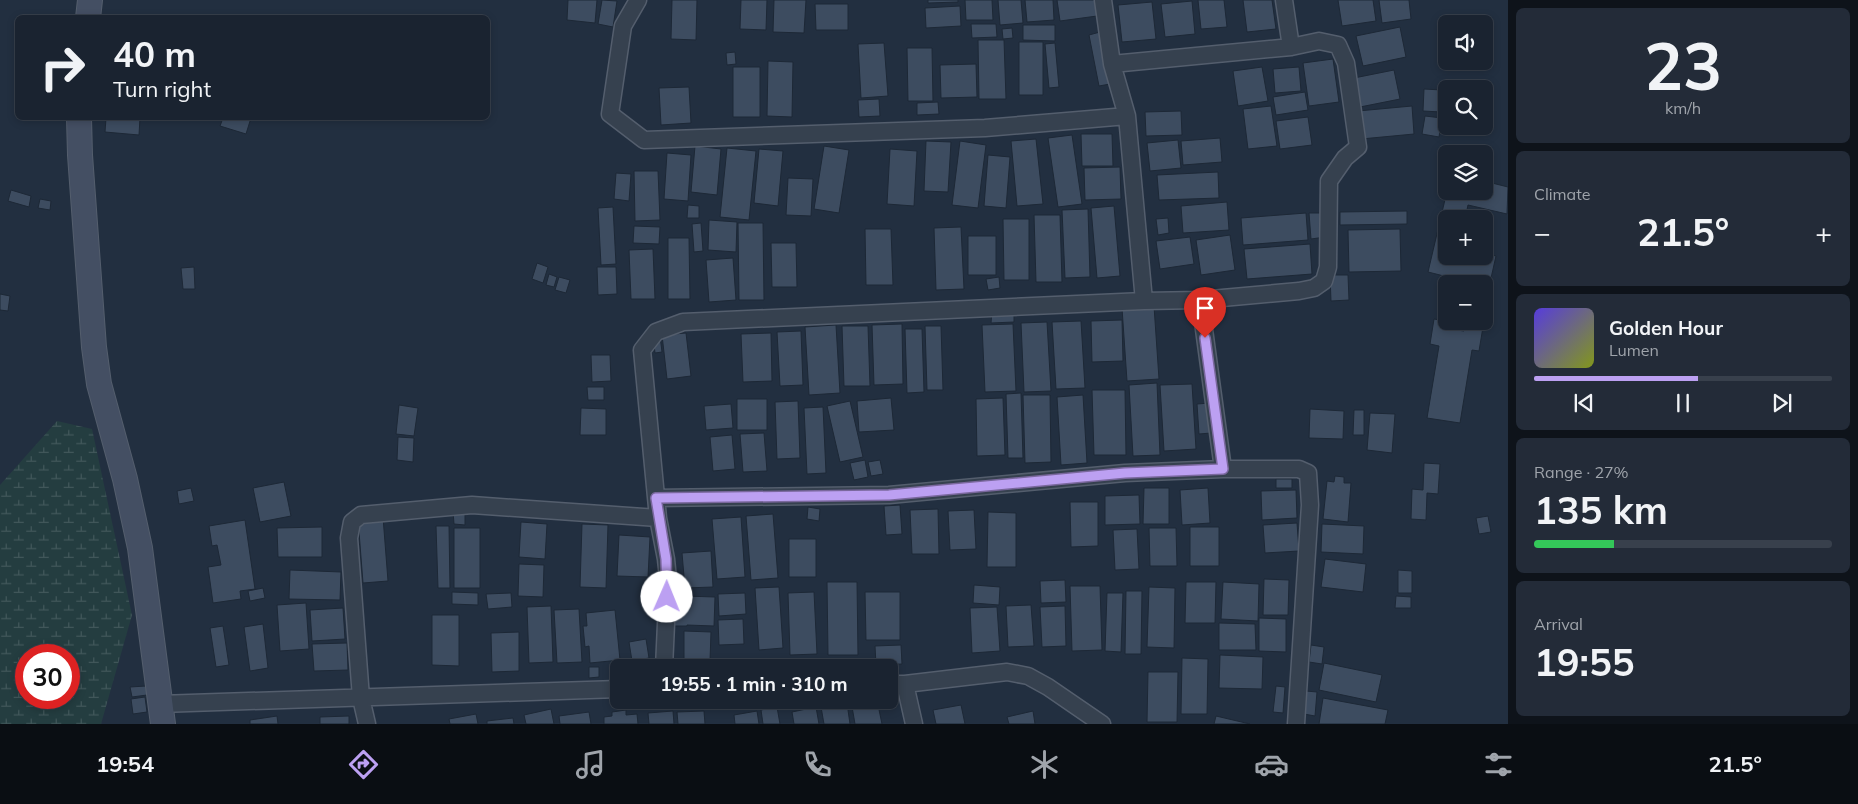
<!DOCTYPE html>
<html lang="en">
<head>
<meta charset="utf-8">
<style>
  body { margin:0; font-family:Mulish,sans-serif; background:#232b38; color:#f1f3f6; height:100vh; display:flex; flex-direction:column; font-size:19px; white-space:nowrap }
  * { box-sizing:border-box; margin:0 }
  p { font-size:16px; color:#9fa4ab }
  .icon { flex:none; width:28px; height:28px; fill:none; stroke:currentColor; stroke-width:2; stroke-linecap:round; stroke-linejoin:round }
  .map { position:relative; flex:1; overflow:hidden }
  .panel { display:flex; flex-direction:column; gap:8px; padding:8px; background:#0e131a; width:350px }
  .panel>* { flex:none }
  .banner { position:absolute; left:15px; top:15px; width:475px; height:105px; border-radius:8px; box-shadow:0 2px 8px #0003,0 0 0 1px #38404c; background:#1a2330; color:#f1f3f6; overflow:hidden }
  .controls { position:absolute; left:1438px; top:15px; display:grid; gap:10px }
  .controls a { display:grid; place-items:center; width:55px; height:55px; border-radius:8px; background:#1a2330; box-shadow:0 2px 8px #0003,0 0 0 1px #38404c; font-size:25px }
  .speed { position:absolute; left:15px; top:644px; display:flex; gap:10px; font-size:25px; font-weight:700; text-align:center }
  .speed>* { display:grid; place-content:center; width:65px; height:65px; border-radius:50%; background:#1a2330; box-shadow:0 2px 8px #0003,0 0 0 1px #38404c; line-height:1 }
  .speed .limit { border:8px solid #d22; background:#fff; color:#111 }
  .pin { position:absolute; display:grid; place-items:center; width:42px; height:42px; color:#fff; margin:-51px -21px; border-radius:50% 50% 50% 0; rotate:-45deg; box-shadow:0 0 5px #0007 }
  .pin .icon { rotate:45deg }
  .me { position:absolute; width:55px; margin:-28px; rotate:1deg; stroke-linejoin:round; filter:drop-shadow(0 0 4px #0008) }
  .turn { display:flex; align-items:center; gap:18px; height:105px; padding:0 15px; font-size:22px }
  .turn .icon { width:65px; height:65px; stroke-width:2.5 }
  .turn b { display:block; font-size:35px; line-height:42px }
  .big { font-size:38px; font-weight:700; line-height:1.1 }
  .panel .card { flex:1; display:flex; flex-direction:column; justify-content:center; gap:8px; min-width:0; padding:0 18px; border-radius:8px; background:#232b38 }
  .panel .dial { align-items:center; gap:0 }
  .dial b { font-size:65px; line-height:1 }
  .song { display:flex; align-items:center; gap:15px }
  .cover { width:60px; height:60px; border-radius:8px; background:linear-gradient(135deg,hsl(250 70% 55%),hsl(70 70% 35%)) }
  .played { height:5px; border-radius:2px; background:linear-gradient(90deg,#bca0f2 55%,#38404c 55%) }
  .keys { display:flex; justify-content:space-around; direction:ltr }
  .heat { display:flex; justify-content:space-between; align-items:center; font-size:28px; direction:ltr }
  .charge { height:8px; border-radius:4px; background:linear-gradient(90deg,#34c759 27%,#38404c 0) }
  .trip { position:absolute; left:610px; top:659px; width:288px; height:50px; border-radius:8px; background:#1a2330; box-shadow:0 2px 8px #0003,0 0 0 1px #38404c; font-weight:700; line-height:50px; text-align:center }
  .menu { display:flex; height:80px; justify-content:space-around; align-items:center; background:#0a0e13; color:#9fa4ab }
  .menu .icon { width:35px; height:35px }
  .menu .on { color:#bca0f2 }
  .menu b { font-size:22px; color:#f1f3f6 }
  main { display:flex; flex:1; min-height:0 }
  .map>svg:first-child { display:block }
  .wetland { fill:url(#wetland-marsh); fill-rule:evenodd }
  .building { fill:#3d4c60; stroke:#1d2836 }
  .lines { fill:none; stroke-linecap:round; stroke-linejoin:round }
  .street-casing { stroke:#545e6d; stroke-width:19 }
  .secondary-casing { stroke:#545e6d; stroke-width:26 }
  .street { stroke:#36414f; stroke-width:16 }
  .secondary { stroke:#444f63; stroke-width:24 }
  .route-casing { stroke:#7a689d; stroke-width:12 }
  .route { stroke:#bca0f2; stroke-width:9 }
</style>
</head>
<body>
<main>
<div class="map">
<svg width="1508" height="724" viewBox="0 0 1508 724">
  <defs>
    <pattern id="wetland-marsh" width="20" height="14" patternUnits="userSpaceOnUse" patternTransform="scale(1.25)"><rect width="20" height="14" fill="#243d40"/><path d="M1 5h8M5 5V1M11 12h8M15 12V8" fill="none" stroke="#41575a"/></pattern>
  </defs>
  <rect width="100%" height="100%" fill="#222f40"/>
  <path class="wetland" d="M57 421 92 429 132 615 101 724H0V485ZM26 655H69V698H26Z"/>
  <path class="building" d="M568 0H597L595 23 567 20Z
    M602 0 617 1 613 27 598 24Z
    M672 0H697L696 40 671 39Z
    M741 0H767L766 30 740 29Z
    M774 0H806L804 33 773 32Z
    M928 0H958V2L928 3Z
    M965 0H992L993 20H966Z
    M998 0H1021L1023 23 1000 25Z
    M1025 0H1053L1054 20 1027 22Z
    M1057 0H1095L1097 16 1060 21Z
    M1198 0H1224L1227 27 1201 29Z
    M1243 0H1272L1276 29 1247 32Z
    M1338 0H1373L1376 21 1342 26Z
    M1379 0H1409L1411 19 1382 23Z
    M1192 1 1195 34 1165 37 1161 4Z
    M1152 2 1156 39 1122 42 1118 5Z
    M815 4H848V30H816Z
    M960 6 961 26 926 28 925 8Z
    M971 24H996L997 37 972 38Z
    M1023 25H1055V41L1023 40Z
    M1400 27 1406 57 1363 66 1356 36Z
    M1012 28 1013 38 1003 39 1002 29Z
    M1100 32 1110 84 1099 86 1089 35Z
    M978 40H1004L1006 99H979Z
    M1019 42H1043V95H1019Z
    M884 43 888 96 861 98 858 44Z
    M1055 43 1059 87 1049 88 1045 44Z
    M907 48H932L933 101H908Z
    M735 52 736 64 727 65 726 53Z
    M1333 59 1339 102 1309 106 1303 63Z
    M768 61 793 62 792 117 767 116Z
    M976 64 977 97 941 98 940 65Z
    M733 67H760V117H733Z
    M1262 67 1268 101 1238 106 1233 71Z
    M1299 67 1301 91 1275 93 1273 69Z
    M1394 70 1400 99 1360 107 1354 78Z
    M689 87 691 123 661 125 659 88Z
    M1424 89 1442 90 1441 112 1423 111Z
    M1305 92 1308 110 1276 115 1273 97Z
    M879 99 880 116 859 117 858 100Z
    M938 102 939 114 917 115V103Z
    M1271 106 1277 146 1248 149 1243 109Z
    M1412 106 1414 134 1361 139 1358 111Z
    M1181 111 1182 135 1146 136 1145 112Z
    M1425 116 1442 118 1439 137 1422 134Z
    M1308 117 1312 145 1280 149 1276 121Z
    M106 118H140L139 135 105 132Z
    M223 118H251L246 134 220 126Z
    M1081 134H1112L1113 166H1082Z
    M1072 135 1082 204 1058 207 1048 138Z
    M1220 138 1222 162 1183 165 1181 141Z
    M1036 139 1043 204 1017 206 1011 141Z
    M1178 140 1181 168 1150 171 1147 143Z
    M926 141 951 142 948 192 924 191Z
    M960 141 986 145 978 208 952 205Z
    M695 146 721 149 717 195 691 192Z
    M824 146 849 150 839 213 814 209Z
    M727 148 756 151 749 220 720 217Z
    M759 149 783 151 778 206 754 203Z
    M890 149 917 151 914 206 887 204Z
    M667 153 691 155 688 201 664 199Z
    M988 155 1010 157 1006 208 984 206Z
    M1120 167 1121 199 1085 200 1084 168Z
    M634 171H658L660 220 635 221Z
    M1218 172 1219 198 1159 200 1157 175Z
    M616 173 631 174 629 201 614 199Z
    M788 178 813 179 811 216 786 215Z
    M1484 181 1508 187 1507 214 1468 205 1465 219H1446V256H1484V253L1496 256 1489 287 1484 286V284H1476L1428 272 1447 191H1484Z
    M11 190 31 196 29 207 8 201Z
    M40 199 51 201 50 210 38 208Z
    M1227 202 1229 230 1183 233 1181 206Z
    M688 205 699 206V218H687Z
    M1114 206 1120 276 1097 278 1091 208Z
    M613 207 616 264 601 265 598 208Z
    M1088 209 1090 277 1065 278 1062 210Z
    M1407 211V224L1340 225V212Z
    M1306 213 1308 240 1243 245 1241 218Z
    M1309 213H1324L1325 237 1311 239Z
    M1034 215H1060L1062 282H1036Z
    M1168 218 1169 233 1158 235 1156 219Z
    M1003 219H1029V280H1004Z
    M709 220 737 222 736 252 708 250Z
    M701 223 703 251 694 252 692 224Z
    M738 223H763L764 300H739Z
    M634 226 660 227 659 244 633 243Z
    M961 227 964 289 936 290 934 228Z
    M865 229H891L893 285H866Z
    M1400 229 1401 271 1349 272 1348 230Z
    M1230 235 1235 270 1201 275 1196 240Z
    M968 236H996V275H968Z
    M1190 237 1194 264 1160 269 1156 241Z
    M668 238H689L690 299H668Z
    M771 243H796L797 287H772Z
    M1310 244 1312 274 1247 279 1244 249Z
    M653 249 655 299H631L629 250Z
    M733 258 736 300 709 302 706 260Z
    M537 263 548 267 543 283 532 279Z
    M194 267 195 289H183L181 268Z
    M597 267H616L617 294 598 295Z
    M549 274 557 277 554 287 546 285Z
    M1330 275H1348L1349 300 1331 301Z
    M559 277 570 280 566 293 555 290Z
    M999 277 1000 288 988 290 986 279Z
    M0 294 10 296 8 311 0 310Z
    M1154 306 1159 379 1127 381 1122 308Z
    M992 311H1014V322L991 323Z
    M1434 319 1451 322 1450 329 1464 331 1465 323 1483 327 1479 351 1472 350 1460 423 1427 418 1439 346 1430 344Z
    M1122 320 1123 361 1092 362 1091 321Z
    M1081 321 1085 388 1056 389 1052 322Z
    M1047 322 1051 391 1024 392 1021 323Z
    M902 324 903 384 874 385 872 325Z
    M1013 324 1016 391 985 392 982 325Z
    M836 325 840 393 809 395 805 327Z
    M842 326H868L870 386H844Z
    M925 326H941L943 390H927Z
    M905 329H922L924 392 907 393Z
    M801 331 803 385 780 386 777 332Z
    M686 333 691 376 667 379 662 335Z
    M771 333 772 381 743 382 741 334Z
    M660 336 662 352 655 353 653 337Z
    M591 355H610L611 381 592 382Z
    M1157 383 1160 455 1133 456 1129 385Z
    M1192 384 1196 449 1164 451 1160 385Z
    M587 387H604V400H588Z
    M1092 390H1125L1126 455H1094Z
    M1021 393 1023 458H1008L1006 394Z
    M1023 395H1050L1051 462 1025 463Z
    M1083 395 1087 463 1061 465 1057 397Z
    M891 398 894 430 859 432 857 401Z
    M1003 398 1005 455 977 456 976 399Z
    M737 399H767V430H737Z
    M798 401 800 458 777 459 775 402Z
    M850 401 863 457 840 462 827 406Z
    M1210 403 1211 433 1199 434 1197 404Z
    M731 404 733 428 706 430 704 406Z
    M399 405 418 408 414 436 396 434Z
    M823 407 826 473 807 474 804 408Z
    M581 408 606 409V435H580Z
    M1310 409 1344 411 1343 439 1309 438Z
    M1354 410H1364V435H1353Z
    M1370 413 1395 414 1392 453 1367 450Z
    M764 433 767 471 743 472 740 434Z
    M732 435 735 469 713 471 710 437Z
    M398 437 414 438 413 462 397 460Z
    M865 460 868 477 854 480 850 463Z
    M880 460 883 474 871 476 868 462Z
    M1424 463 1440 464 1438 494 1427 493 1426 520 1411 519 1412 489 1423 490Z
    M1335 476 1344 477V483H1351L1348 522 1323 519 1327 481 1334 482Z
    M1276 479H1292V488H1276Z
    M284 482 291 516 260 522 253 488Z
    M191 488 194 501 179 504 177 491Z
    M1144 488H1169V524H1143Z
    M1208 488 1210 523 1182 525 1180 490Z
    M1296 490 1297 518 1262 520 1261 491Z
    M1139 495 1140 524 1105 525V496Z
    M1070 502H1098V546L1071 547Z
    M900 505 902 534 886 535 884 506Z
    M808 507 820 509 819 521 807 519Z
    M938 509 939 554H912L910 510Z
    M974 510 976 549 950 550 948 511Z
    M453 511H465V525L454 524Z
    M988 512 1016 513V567H987Z
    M773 514 778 578 751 580 746 516Z
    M1488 516 1491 532 1479 534 1476 518Z
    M383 517 388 581 363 583 358 519Z
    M741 517 745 577 717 579 712 519Z
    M245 520 255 589 240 591 241 599 213 603 208 567 221 565 217 545 212 546 209 526Z
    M521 522 547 524 545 559 519 557Z
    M1297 523 1299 551 1265 553 1263 525Z
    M582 524 608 525 606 588 580 587Z
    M1322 524 1364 526 1363 554 1321 552Z
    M436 526H449L450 588H438Z
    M322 527V557H278L277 528Z
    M1190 527H1219V566H1190Z
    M454 528H480V588H454Z
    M1149 528H1176L1177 566H1150Z
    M1137 529 1139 569 1115 570 1113 530Z
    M619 535 650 537 648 577 617 576Z
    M789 539H816V577H789Z
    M711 551 713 587 685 588 682 553Z
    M1325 559 1366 564 1363 592 1321 587Z
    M519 564 544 565 543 597 518 596Z
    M290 570 341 572 340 600 289 599Z
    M1398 570 1412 571V593H1398Z
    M1264 579 1289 580 1288 615H1263Z
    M1065 580 1066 602 1041 603 1040 581Z
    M827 582H857L858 655H828Z
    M1186 582H1216L1215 623H1185Z
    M1223 582 1259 584 1258 621 1221 619Z
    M974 585 1000 587 999 605 973 603Z
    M1070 586H1100L1102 650 1072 651Z
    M779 587 783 648 759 650 755 588Z
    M1149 587 1175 588 1174 648 1147 647Z
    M263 588 265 598 250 601 248 591Z
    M1126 591H1142L1141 654H1125Z
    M452 592 478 593V605L452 604Z
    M814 592 817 654 790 655 788 593Z
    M865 592H900V640H866Z
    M511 593 512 607 488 609 486 594Z
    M745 593 746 614 719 616 718 594Z
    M1107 593H1123L1121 652 1105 651Z
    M684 596 715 597 714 626 687 625V626H674L675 613 684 614Z
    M1396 596 1411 597V608H1395Z
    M306 603 309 649 280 651 277 605Z
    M1031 605 1034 646 1008 647 1006 606Z
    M551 606 553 662 529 663 527 607Z
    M1065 606 1066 646 1042 647 1040 607Z
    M997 607 1000 651 972 653 970 608Z
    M343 608 345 639 312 641 310 610Z
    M579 609 582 662 557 663 554 610Z
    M615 610 620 660 590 663 589 646 585 647 583 626H587L586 613Z
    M432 615H459V666L432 665Z
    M1259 618 1286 619V652L1259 651Z
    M743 619 744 644 719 645 718 620Z
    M1219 623 1255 624 1256 650H1219Z
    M263 624 268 668 250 671 244 627Z
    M223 626 229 665 216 667 210 628Z
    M684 631 711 632 710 661 684 660Z
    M519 632V671L492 672 491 633Z
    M646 639 649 658 632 661 629 642Z
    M347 643 348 670 314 671 312 644Z
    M901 645 902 664 876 665 875 646Z
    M1311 645 1324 647 1322 664 1309 662Z
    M1220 655 1263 657 1262 689 1219 688Z
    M1182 658 1208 659 1207 714H1181Z
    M1324 663 1382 675 1376 702 1319 690Z
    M589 667H599V677L589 678Z
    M1148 672H1178L1177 722H1147Z
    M146 686 147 695 132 697 130 687Z
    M1276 686 1285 687 1283 713 1273 712Z
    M1306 691 1317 692 1315 716 1304 714Z
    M145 697 147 712 133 714 131 699Z
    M1323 698 1388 710 1385 724H1319Z
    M857 700H877L882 724H855L851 701Z
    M847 703 850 724H824L821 707Z
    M961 705 965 724H936L933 710Z
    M777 707 780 724H763L761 710Z
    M816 707 819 724H794L792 712Z
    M551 709 554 724H526L524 715Z
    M626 710V715L637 714 638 724H604V717L612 716V712Z
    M673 711 674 724H649L648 713Z
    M704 711 705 724H678L677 712Z
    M757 711 759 724H735L734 715Z
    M1033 711 1035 724H1009L1007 717Z
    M589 712 591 724H560L559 716Z
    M476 714 478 724H450L449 719Z
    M277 716 278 724H250V720Z
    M349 716V724H320V717Z
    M1216 716 1250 724H1214Z
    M513 718 514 724H487V721Z"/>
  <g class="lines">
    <g class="street-casing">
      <path id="street" d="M638 0 623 26 610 114 644 140 985 128 1127 116
        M1103 0 1112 64 1127 116 1144 301
        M1284 0 1291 47
        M1200 300 1223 469
        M656 498 889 495 1125 473 1223 469H1299L1308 473 1310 505 1296 724
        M664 668 668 579 666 559 658 518 642 350 656 332 683 322 1144 301 1200 300 1299 291 1314 288 1324 281 1328 267 1329 181 1345 158 1358 147 1346 63 1338 45 1319 41 1291 47 1112 64
        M889 684H905L1007 672 1028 676 1048 687 1102 724
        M905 684 914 724
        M160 704 619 689
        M367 724 361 698 349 538 352 522 361 515 472 505 658 518"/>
    </g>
    <g class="secondary-casing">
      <path id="secondary" d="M88 18 90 0
        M79 118 80 155 94 347 99 384 125 479 140 548 163 724"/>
    </g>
    <use href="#street" class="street"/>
    <use href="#secondary" class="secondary"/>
  </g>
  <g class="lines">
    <g class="route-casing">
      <path id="route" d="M667 597 666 559 656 498 889 495 1125 473 1223 469 1205 338"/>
    </g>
    <use href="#route" class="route"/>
  </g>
</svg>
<div class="controls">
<a><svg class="icon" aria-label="sound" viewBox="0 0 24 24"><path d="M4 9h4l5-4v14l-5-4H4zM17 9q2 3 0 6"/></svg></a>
<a><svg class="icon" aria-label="search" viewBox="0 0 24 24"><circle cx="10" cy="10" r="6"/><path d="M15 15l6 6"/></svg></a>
<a><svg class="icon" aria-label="layers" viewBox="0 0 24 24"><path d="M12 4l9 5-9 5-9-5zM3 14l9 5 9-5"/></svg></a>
<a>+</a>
<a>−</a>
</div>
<div class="speed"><div class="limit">30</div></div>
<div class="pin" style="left:1205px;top:338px;background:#d93025"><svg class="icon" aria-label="arrive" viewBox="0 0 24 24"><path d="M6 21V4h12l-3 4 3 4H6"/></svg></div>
<svg class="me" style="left:667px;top:597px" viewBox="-20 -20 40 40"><circle r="19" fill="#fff"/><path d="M0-13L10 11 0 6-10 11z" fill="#bca0f2"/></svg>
<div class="trip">19:55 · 1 min · 310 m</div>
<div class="banner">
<div class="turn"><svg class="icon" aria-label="right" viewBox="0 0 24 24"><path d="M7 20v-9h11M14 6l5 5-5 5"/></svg><div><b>40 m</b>Turn right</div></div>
</div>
</div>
<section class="panel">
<div class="card dial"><b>23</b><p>km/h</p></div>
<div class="card"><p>Climate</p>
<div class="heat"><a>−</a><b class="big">21.5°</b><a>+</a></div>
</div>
<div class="card">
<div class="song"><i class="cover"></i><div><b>Golden Hour</b><p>Lumen</p></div></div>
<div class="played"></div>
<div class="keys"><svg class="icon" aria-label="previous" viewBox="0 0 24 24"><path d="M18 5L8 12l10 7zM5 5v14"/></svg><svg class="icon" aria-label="pause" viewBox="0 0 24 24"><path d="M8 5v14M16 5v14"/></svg><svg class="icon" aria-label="next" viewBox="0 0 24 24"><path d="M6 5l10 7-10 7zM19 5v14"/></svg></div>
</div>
<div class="card"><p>Range · 27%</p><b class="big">135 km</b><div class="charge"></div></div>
<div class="card"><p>Arrival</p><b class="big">19:55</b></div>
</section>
</main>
<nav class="menu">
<b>19:54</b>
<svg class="icon on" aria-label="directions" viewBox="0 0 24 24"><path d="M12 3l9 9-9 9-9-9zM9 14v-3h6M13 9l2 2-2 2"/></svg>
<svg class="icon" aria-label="music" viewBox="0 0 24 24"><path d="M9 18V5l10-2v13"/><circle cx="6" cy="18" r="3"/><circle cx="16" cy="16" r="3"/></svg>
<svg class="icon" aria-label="phone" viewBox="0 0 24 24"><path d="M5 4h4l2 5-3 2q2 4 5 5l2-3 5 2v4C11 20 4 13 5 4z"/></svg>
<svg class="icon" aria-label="climate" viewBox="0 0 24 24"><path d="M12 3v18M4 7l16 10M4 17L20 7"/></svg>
<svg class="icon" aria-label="car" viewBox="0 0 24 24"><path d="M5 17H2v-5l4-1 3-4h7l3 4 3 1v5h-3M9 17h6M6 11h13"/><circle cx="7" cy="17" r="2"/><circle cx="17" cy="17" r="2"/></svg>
<svg class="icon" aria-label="filters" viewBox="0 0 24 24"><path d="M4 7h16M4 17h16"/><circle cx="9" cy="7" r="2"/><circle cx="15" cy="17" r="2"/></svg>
<b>21.5°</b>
</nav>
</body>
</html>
